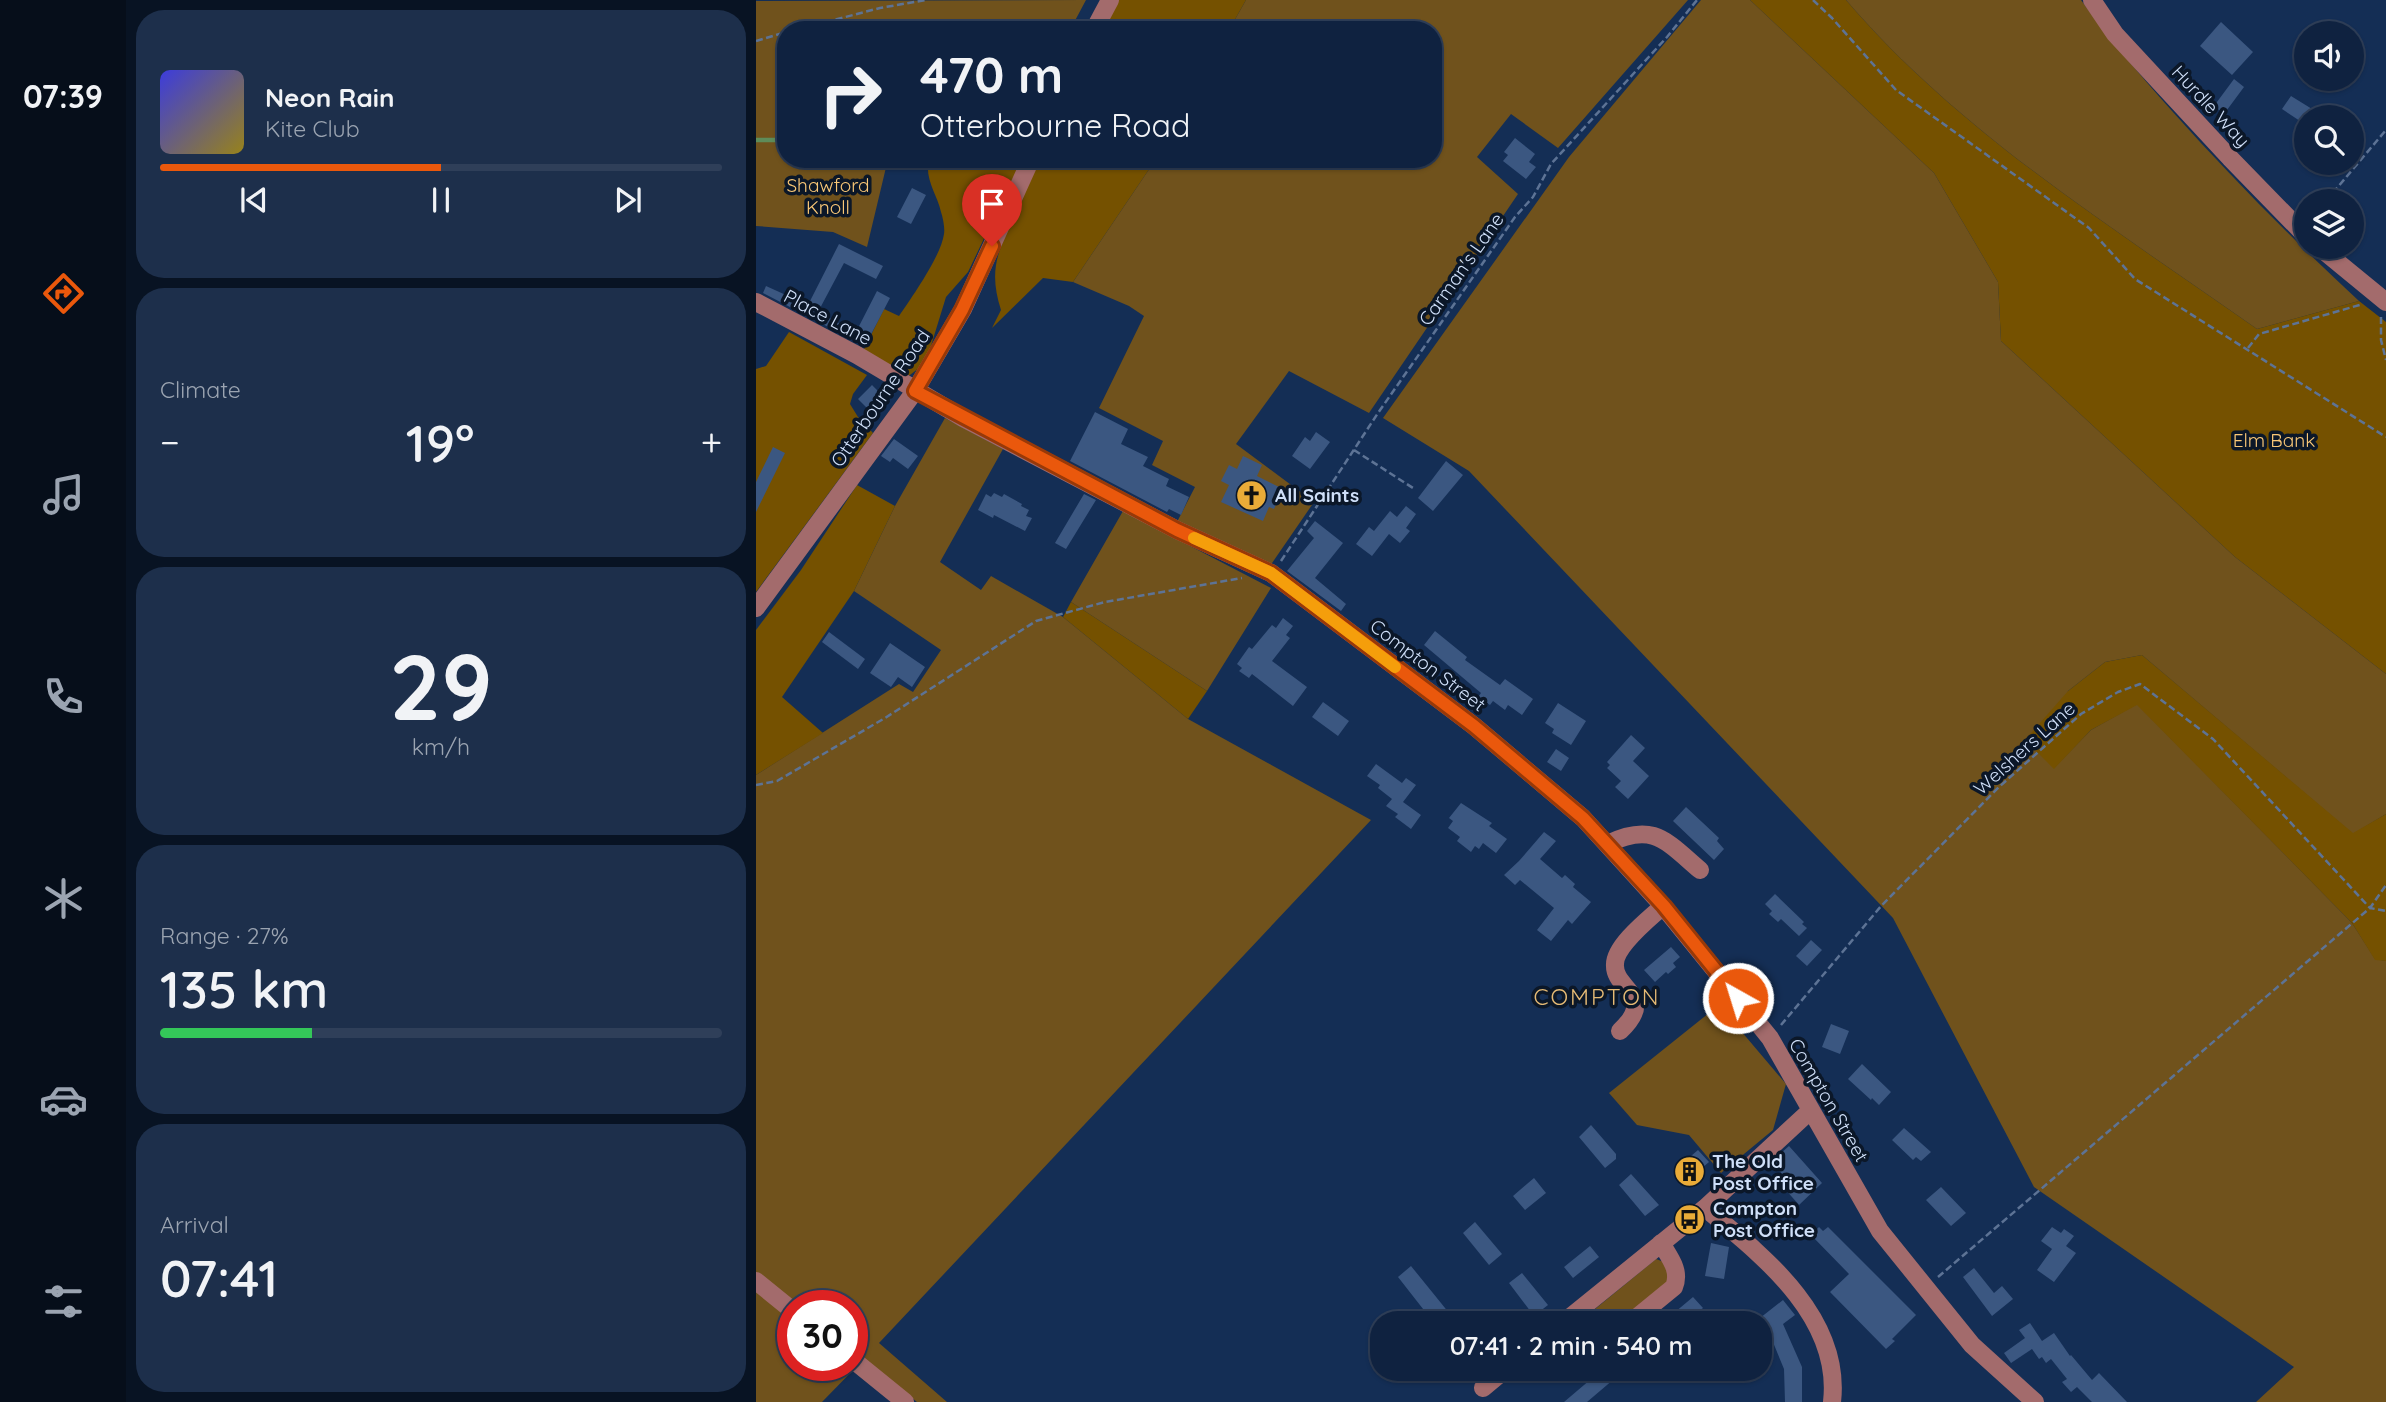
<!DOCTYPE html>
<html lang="en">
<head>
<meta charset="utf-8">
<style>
	body { margin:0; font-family:Quicksand,sans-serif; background:#1d2f4b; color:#f1f3f6; height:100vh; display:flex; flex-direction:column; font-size:26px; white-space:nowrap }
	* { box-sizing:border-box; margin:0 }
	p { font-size:23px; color:#9ba4b1 }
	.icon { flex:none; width:38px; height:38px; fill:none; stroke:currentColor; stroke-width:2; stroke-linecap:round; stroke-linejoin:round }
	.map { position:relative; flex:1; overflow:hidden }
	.panel { display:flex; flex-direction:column; gap:10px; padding:10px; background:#081323; width:630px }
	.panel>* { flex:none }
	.top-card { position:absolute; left:21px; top:21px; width:665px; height:147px; border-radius:28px; box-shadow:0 2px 5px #0004,0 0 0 2px #2f3f59; background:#0f2240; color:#f1f3f6; overflow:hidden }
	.buttons { position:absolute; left:1538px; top:21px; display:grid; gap:14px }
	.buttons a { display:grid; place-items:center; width:70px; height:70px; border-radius:50%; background:#0f2240; box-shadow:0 2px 5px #0004,0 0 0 2px #2f3f59; font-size:35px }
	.speed { position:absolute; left:21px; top:1290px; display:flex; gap:14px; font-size:35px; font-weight:700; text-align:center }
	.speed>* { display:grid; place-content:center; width:91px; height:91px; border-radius:50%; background:#0f2240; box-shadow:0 2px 5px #0004,0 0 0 2px #2f3f59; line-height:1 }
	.speed .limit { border:10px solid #d22; background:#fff; color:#111 }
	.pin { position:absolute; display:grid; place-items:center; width:60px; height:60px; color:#fff; margin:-72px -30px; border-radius:50% 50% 50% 0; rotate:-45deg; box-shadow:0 0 7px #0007 }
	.pin .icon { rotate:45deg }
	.me { position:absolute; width:77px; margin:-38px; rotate:321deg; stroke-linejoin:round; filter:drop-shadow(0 0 5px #0008) }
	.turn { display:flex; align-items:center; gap:24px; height:147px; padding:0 28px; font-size:32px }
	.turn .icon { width:91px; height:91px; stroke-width:2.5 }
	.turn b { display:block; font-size:49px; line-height:60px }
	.big { font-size:52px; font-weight:600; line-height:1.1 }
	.panel .tile { flex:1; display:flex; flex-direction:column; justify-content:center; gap:10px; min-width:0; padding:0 24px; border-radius:28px; background:#1d2f4b }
	.panel .dial { align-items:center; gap:0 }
	.dial b { font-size:91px; line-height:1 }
	.song { display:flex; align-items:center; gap:21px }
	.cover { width:84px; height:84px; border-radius:10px; background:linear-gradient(135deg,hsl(240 70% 55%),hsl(50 70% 35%)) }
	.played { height:7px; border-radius:4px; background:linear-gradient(90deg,#ea580c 50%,#2f3f59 50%) }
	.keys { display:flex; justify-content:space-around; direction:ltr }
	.heat { display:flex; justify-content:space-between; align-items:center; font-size:38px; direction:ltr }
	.charge { height:10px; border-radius:5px; background:linear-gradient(90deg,#34c759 27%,#2f3f59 0) }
	.trip { position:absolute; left:614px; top:1311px; width:402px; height:70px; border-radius:28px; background:#0f2240; box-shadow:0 2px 5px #0004,0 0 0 2px #2f3f59; font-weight:600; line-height:70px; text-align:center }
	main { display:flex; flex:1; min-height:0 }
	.tabs { display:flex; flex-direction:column; width:126px; justify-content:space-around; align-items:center; background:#060e1a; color:#9ba4b1 }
	.tabs .icon { width:49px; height:49px }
	.tabs .selected { color:#ea580c }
	.tabs b { font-size:32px; color:#f1f3f6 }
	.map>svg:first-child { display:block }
	.green { fill:#70521c; fill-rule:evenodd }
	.forest { fill:#755100 }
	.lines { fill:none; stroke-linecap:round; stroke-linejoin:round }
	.stream { stroke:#5e8c59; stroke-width:4.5 }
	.building { fill:#3b5781 }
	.path { stroke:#5d7395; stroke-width:2.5; stroke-dasharray:7 3.5; stroke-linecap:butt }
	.minor { stroke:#a36b6c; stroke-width:18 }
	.route-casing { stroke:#983908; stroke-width:18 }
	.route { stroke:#ea580c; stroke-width:12 }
	.slow { stroke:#f59e0b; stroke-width:12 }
	.labels { text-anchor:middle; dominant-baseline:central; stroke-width:7; stroke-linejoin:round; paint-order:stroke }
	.street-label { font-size:19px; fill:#cfdff8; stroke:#0b1728 }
	.park-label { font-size:19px; fill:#fac877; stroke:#0b1728 }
	.poi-label { font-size:19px; font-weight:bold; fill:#cfdff8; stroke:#0b1728; text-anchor:start }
	.quarter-label { font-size:23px; letter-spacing:2px; fill:#e5ba75; stroke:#0b1728 }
</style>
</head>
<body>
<main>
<nav class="tabs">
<b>07:39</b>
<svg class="icon selected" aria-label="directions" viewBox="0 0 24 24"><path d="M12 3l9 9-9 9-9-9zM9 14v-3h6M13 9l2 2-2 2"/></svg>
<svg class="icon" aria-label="music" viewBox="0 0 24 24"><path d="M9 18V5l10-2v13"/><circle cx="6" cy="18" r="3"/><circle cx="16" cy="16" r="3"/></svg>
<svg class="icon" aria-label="phone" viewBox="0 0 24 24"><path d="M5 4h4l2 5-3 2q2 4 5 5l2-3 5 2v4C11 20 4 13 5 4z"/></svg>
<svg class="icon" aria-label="climate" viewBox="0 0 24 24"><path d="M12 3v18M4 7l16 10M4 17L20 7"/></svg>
<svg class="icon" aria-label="car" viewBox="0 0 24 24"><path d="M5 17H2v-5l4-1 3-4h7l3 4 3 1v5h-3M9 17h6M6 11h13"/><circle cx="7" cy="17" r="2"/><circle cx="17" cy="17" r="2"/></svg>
<svg class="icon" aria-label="filters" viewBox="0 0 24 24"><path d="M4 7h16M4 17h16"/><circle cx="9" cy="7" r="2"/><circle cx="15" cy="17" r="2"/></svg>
</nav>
<section class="panel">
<div class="tile">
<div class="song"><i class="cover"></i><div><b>Neon Rain</b><p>Kite Club</p></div></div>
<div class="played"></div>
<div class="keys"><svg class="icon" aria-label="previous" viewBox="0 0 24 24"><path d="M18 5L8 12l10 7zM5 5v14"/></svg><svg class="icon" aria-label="pause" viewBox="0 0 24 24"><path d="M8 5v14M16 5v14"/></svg><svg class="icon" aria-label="next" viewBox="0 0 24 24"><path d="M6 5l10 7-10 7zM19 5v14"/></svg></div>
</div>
<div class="tile"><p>Climate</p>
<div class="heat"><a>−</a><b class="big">19°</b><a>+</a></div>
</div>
<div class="tile dial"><b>29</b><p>km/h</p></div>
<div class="tile"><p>Range · 27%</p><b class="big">135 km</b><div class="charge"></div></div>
<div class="tile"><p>Arrival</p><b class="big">07:41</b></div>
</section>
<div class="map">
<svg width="1630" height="1402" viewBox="0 0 1630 1402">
	<rect width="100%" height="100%" fill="#142e55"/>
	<!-- green -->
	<path class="green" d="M330 0 314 30H30V159H132L111 247 77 232 0 226V1Z
		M490 0H932L802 148 755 114 721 157 762 194 613 413 533 371 480 444 558 502 514 566 421 522 439 487 396 465 407 441 343 408 388 316 373 306 317 282 400 159H677V30H473Z
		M945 0H994L1178 173 1242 282 1245 341 1479 557 1630 674V814L1597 834 1386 655 1349 662 1312 691 1298 768 1335 730 1381 704 1596 923 1619 959 1630 961V1402H1500L1538 1367 1278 1187 1137 918 713 471 627 418 813 157Z
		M1090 0H1325C1353 39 1384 75 1416 111 1475 177 1537 240 1603 301L1501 329C1358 228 1205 134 1090 0Z
		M189 418 247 449 184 562 225 590 235 576 307 617 432 719 615 820 123 1343 191 1402H161L108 1359 66 1402H0V775L143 684 157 692 185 650 98 591 139 506ZM37 1306H96V1365H37Z
		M367 511 515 588 451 691 315 602Z
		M963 1005 1030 1084 1017 1130 965 1173 933 1135 881 1125 853 1093Z
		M900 1259 908 1262 914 1281 862 1323H822Z"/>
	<!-- forest -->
	<path class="forest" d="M363 0H490L473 30H345Z
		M994 0H1090C1205 134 1358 228 1501 329L1603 301 1630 322V674L1479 557 1245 341 1242 282 1178 173Z
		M173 159H400L317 282 287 278 236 328 245 310C236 282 237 262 250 235L233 228 212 272 190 297 174 349 163 368 150 378 107 351 128 309 143 316C156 297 185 256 188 234 189 228 187 218 185 212 181 194 168 179 173 159Z
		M33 332 111 375 97 394 94 404 102 417 117 433 0 592V369L10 366Z
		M101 485 139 506 98 591 26 697 67 733 0 775V630L45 570Z
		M315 602 451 691 432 719 307 617Z
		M1386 655 1597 833 1630 814V961L1619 960 1596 923 1381 705 1335 730 1298 769 1269 740 1312 691 1349 662Z"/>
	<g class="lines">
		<!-- stream -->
		<path class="stream" d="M0 140H30"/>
	</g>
	<!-- building -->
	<path class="building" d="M1465 22 1497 52 1476 75 1444 46Z
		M1478 79 1488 87 1468 114 1458 106Z
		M1535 96 1569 117H1550V125L1526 109Z
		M759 138 779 154 773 162 780 167 770 179 747 161 752 155 748 152Z
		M156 188 170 195 155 224 141 217Z
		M83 244 127 266 120 279 88 263 62 312 100 332 121 291 134 298 109 346 7 293 10 286 52 305Z
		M116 385 128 397 114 411 102 399Z
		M339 412 372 429 365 444 392 457 387 466 413 479 410 486 433 497 425 515 413 509 411 512 314 461Z
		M560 432 574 442 554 469 536 456 549 437 554 441Z
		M138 439 162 456 152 469 137 458 134 462 125 456Z
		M17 447 29 453 0 512V482Z
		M487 456 506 465 501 476 527 489 518 509 513 507 507 521 465 502 473 485 465 481 473 465 481 469Z
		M690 461 707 475 677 511 662 498Z
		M238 493 246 497 248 494 266 504 265 506 273 510 270 516 276 518 269 531 238 515 237 518 222 510 230 494 235 497Z
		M328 494 340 500 310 549 299 543Z
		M650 506 660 514 650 528 654 531 644 543 633 534 616 556 600 544 613 527 618 531 634 511 641 517Z
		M559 521 587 543 559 578 590 604 585 611 531 571 558 538 551 531Z
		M527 618 537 626 530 635 534 638 516 661 551 687 537 706 496 674 493 678 483 671 486 668 481 664 493 647 496 649 516 625 520 628Z
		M679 631 711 657 709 660 744 685 749 679 777 699 766 715 752 705 749 710 737 701 734 705 722 697 725 693 668 645Z
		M73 632 109 659 102 669 66 642Z
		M134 643 169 667 156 687 142 677 135 687 114 673Z
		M567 702 593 721 582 736 556 717Z
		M802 703 830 721 815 745 796 733 798 729 789 723Z
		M875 735 889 748 877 761 893 776 872 799 859 787 865 781 851 768 854 765 851 762Z
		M800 749 813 758 805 771 791 762Z
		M620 764 646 783 650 778 660 785 647 802 665 815 655 829 639 817 642 814 630 806 636 799 622 788 624 785 611 776Z
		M705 803 736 823 733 826 751 839 740 853 727 843 723 849 719 846 715 852 701 841 704 837 692 828 697 821 693 818Z
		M930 807 963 838 961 841 968 849 958 860 917 821Z
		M788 832 800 841 784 859 806 878 809 875 819 884 817 887 835 902 816 924 812 920 795 941 781 930 798 908 764 880 759 885 748 875 763 861Z
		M1019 894 1048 922 1046 924 1051 928 1043 936 1025 919 1022 922 1013 914 1016 911 1009 904Z
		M1055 940 1066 950 1051 966 1040 956Z
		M915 947 924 957 917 963 920 967 912 974 910 972 899 982 888 970Z
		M1075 1024 1093 1031 1084 1054 1066 1047Z
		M1106 1064 1135 1092 1123 1105 1116 1098 1115 1100 1092 1079Z
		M835 1125 860 1154V1159L849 1168 823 1137Z
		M1148 1128 1175 1152 1165 1161 1160 1157 1157 1160 1136 1140Z
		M1033 1146 1066 1183 1043 1205 1022 1181 1028 1176 1018 1165 1020 1163 1017 1160Z
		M942 1150 953 1162 931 1181 921 1168Z
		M875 1174 903 1205 889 1216 863 1185Z
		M778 1178 790 1193 769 1210 757 1196Z
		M1185 1187 1210 1213 1195 1226 1170 1200Z
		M719 1222 746 1254 733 1265 707 1233Z
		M1063 1227 1067 1231 1072 1227 1160 1315 1136 1339 1139 1341 1130 1349 1074 1292 1093 1274 1055 1235Z
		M1296 1227 1305 1233 1308 1229 1318 1236 1310 1246 1320 1253 1298 1282 1281 1270 1296 1249 1285 1241Z
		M955 1243 973 1247 968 1279 949 1276Z
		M834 1246 843 1257 817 1278 808 1267Z
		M655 1266 685 1303 701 1323H678L642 1277Z
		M1218 1268 1238 1293 1246 1286 1257 1299 1236 1316 1207 1277Z
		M766 1273 792 1305 778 1316 753 1283Z
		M937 1297 947 1308 929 1323H906Z
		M1027 1300 1039 1315 1027 1324 1046 1367V1402H1029L1028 1369 1014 1335 1004 1343V1318Z
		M1274 1323 1286 1341 1298 1333 1314 1356 1315 1355 1336 1380 1343 1373 1371 1402H1336L1321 1387 1315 1392 1306 1382 1311 1379 1295 1359 1290 1363 1286 1357 1283 1359 1276 1349 1255 1363 1248 1353 1269 1338 1263 1330Z
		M848 1368H871L831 1402H808Z"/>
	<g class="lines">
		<!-- path -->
		<path class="path" d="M1057 0 1076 18 1140 90 1333 228 1379 279 1630 437
			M39 30 124 8 170 0
			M0 41 30 32
			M1570 201 1630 130
			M1625 317V340L1630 360
			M1492 348 1503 334 1607 304
			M598 450 657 488
			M525 561 622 413 759 217 777 197 795 164 911 37 941 0
			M0 785 21 781 129 718 280 621 349 602 486 578
			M1025 1025 1126 905 1243 787 1325 714 1362 692 1384 684 1457 739 1614 908 1630 911
			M1182 1277 1614 908 1630 885"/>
		<!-- minor -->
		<path class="minor" d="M1336 0 1359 34 1474 158 1550 236
			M338 30 354 0
			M1563 247 1630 302
			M0 302 101 355 207 418 421 530 515 573 718 726 827 818 907 906 1014 1038 1124 1231 1216 1345 1279 1402
			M0 608 159 391 207 309 275 159
			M851 844C897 822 909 840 944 870
			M864 1031C902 995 857 990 859 964 859 945 894 918 907 906
			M949 1208C1006 1255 1086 1317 1076 1402
			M0 1281 37 1311
			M807 1323 949 1208 1055 1110
			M874 1323 918 1287C925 1270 913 1257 905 1243
			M96 1359 149 1402
			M786 1368C796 1373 805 1376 815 1368
			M727 1388 751 1368"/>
	</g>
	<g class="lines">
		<defs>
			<path id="route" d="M236 246 206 310 159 391 421 530 515 573 718 726 827 818 908 906 982 998"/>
		</defs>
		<!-- route casing -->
		<use href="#route" class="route-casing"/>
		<!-- route -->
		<use href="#route" class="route"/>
		<!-- slow -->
		<path class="slow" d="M438 538 515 573 639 667"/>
	</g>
	<!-- icons -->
	<defs>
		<symbol id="church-disc" viewBox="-11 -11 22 22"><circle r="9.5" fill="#e9ab38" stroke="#0b1728"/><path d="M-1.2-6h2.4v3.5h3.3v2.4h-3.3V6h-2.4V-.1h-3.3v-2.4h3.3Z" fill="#111"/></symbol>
		<symbol id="building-disc" viewBox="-11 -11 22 22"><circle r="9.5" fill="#e9ab38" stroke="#0b1728"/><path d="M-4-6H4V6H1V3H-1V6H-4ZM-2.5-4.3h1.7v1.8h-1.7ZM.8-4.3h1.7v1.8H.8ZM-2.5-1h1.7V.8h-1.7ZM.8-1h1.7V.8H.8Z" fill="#111"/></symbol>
		<symbol id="bus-disc" viewBox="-11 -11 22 22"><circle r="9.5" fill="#e9ab38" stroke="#0b1728"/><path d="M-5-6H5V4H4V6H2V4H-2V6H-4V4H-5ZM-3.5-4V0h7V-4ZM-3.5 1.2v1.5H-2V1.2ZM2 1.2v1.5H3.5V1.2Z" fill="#111"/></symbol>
	</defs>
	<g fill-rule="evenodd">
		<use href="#church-disc" x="478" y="478" width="35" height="35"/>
		<use href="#building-disc" x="916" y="1154" width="35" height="35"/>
		<use href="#bus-disc" x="916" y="1202" width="35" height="35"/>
	</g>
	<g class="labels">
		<!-- street labels -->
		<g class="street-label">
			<text transform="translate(1455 106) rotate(47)">Hurdle Way</text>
			<text transform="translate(705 269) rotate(-55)">Carman's Lane</text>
			<text transform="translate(72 317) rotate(28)">Place Lane</text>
			<text transform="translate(124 398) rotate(-56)">Otterbourne Road</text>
			<text transform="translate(672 665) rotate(37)">Compton Street</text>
			<text transform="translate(1268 748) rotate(-42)">Welshers Lane</text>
			<text transform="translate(1073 1100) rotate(60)">Compton Street</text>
		</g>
		<!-- park labels -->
		<g class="park-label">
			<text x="72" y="185">Shawford<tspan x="72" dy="22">Knoll</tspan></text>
			<text x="1518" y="440">Elm Bank</text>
		</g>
		<!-- poi labels -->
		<g class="poi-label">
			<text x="519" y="495">All Saints</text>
			<text x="956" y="1161">The Old<tspan x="956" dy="22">Post Office</tspan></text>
			<text x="957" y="1208">Compton<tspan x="957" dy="22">Post Office</tspan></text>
		</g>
		<!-- quarter labels -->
		<g class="quarter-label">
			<text x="841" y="996">COMPTON</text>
		</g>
	</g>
</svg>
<div class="buttons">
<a><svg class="icon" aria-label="sound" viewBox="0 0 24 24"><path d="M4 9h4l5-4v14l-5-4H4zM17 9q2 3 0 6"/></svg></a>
<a><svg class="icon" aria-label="search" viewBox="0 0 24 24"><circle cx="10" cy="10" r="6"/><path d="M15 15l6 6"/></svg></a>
<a><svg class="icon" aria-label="layers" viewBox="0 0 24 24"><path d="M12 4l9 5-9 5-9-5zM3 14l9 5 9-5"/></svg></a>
</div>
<div class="speed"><div class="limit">30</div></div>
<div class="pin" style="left:236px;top:246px;background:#d93025"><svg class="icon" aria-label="arrive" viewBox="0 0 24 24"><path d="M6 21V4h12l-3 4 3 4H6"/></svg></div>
<svg class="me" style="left:982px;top:998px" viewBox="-20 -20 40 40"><circle r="17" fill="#ea580c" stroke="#fff" stroke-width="3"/><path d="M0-11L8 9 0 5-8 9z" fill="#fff"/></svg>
<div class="trip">07:41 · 2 min · 540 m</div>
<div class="top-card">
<div class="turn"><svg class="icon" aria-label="right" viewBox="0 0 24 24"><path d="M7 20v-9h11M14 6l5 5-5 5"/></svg><div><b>470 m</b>Otterbourne Road</div></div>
</div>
</div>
</main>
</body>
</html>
